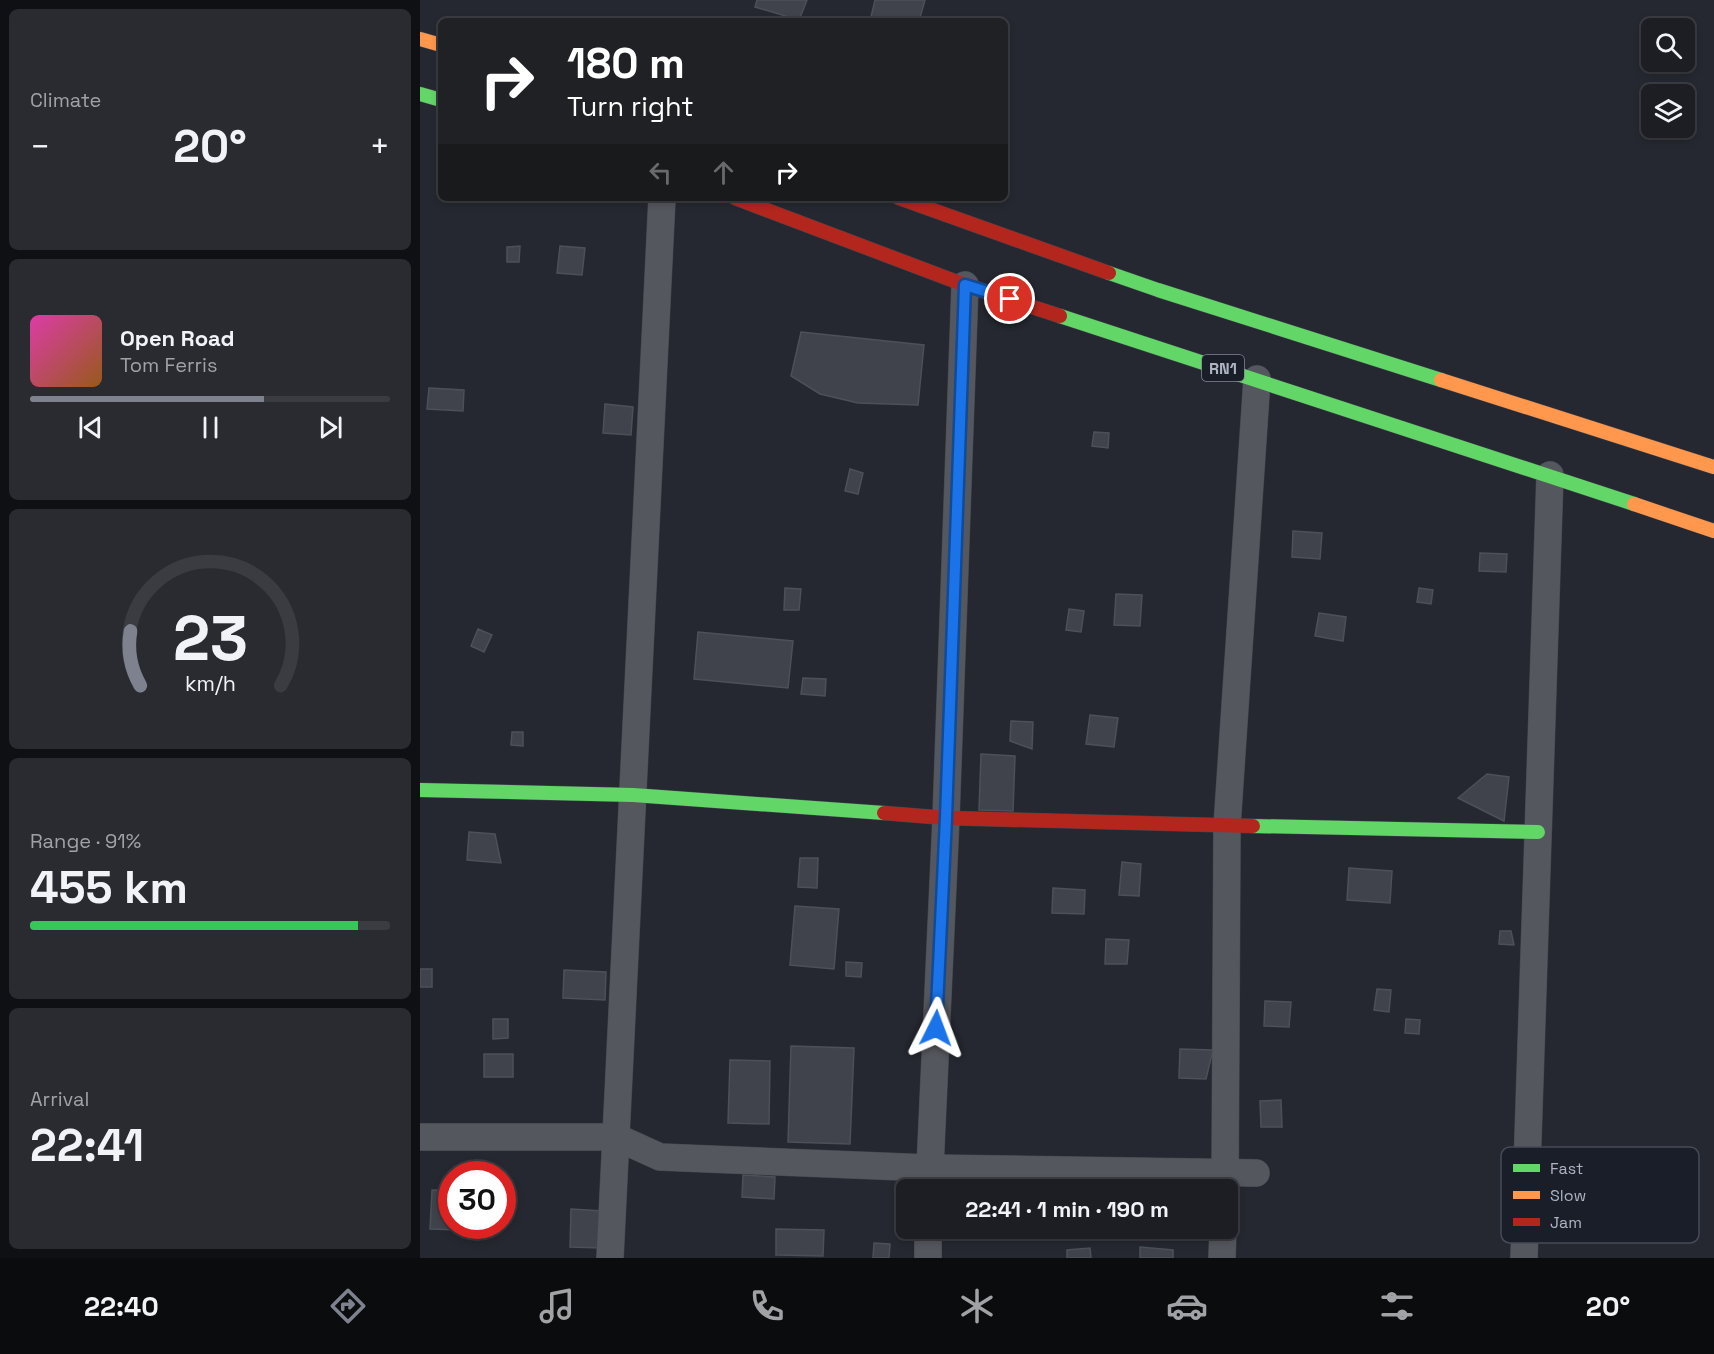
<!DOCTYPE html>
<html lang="en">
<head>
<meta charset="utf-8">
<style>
	body { margin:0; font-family:"Space Grotesk",sans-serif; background:#292b31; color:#f1f3f6; height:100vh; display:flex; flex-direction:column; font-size:22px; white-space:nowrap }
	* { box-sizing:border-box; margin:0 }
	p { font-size:20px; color:#a0a2a6 }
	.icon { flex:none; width:33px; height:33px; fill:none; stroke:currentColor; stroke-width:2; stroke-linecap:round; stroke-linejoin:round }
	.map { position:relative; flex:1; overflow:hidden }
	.sheet { display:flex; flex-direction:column; gap:9px; padding:9px; background:#0f1014; width:420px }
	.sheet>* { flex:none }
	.guide { position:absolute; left:18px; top:18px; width:570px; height:183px; border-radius:9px; box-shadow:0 3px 9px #0003,0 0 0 2px #3a3c41; background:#202124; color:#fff; overflow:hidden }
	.fabs { position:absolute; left:1221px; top:18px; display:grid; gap:12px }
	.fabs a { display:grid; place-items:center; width:54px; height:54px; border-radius:9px; background:#1c1e24; box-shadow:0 3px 9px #0003,0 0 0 2px #3a3c41; font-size:30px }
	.speed { position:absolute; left:18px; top:1161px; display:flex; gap:12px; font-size:30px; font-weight:700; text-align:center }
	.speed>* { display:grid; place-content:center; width:78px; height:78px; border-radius:50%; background:#1c1e24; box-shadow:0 3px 9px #0003,0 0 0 2px #3a3c41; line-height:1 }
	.speed .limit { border:9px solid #d22; background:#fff; color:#111 }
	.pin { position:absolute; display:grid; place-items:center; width:51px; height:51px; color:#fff; margin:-26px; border:3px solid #fff; border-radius:50%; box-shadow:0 2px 6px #0007 }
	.me { position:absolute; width:66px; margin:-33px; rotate:3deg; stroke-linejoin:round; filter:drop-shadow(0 0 4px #0008) }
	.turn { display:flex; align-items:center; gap:21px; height:126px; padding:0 30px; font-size:27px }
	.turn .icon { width:78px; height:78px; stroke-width:2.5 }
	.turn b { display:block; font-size:42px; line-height:51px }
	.lanes { display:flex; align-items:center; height:57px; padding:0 30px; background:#0003; justify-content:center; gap:30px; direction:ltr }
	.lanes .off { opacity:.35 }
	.big { font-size:45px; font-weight:600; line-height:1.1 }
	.sheet .widget { flex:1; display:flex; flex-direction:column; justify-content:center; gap:9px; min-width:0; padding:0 21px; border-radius:9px; background:#292b31 }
	.sheet .dial { align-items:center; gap:0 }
	.dial svg { height:156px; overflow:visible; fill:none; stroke:#3a3c41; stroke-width:7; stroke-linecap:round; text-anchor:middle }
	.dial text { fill:#f1f3f6; stroke:none }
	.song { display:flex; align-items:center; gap:18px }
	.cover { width:72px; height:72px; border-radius:9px; background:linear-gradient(135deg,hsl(320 70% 55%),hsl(30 70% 35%)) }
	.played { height:6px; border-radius:3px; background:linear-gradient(90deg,#7e828f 65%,#3a3c41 65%) }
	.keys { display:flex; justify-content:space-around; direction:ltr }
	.heat { display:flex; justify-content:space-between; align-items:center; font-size:33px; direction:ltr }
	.charge { height:9px; border-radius:4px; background:linear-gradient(90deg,#34c759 91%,#3a3c41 0) }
	.trip { position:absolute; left:476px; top:1179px; width:342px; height:60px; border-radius:9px; background:#1c1e24; box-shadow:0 3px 9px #0003,0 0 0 2px #3a3c41; font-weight:600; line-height:60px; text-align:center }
	.tab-bar { display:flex; height:96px; justify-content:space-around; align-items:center; background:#0b0c0e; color:#a0a2a6 }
	.tab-bar .icon { width:42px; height:42px }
	.tab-bar .current { color:#7e828f }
	.tab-bar b { font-size:27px; color:#f1f3f6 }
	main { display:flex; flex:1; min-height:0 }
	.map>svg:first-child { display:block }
	.building { fill:#40434b; stroke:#4c5058; stroke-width:1.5 }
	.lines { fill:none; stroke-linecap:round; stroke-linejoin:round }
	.street-casing { stroke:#42454d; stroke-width:28 }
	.fast-casing { stroke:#42454d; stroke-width:15 }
	.slow-casing { stroke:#42454d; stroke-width:15 }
	.jam-casing { stroke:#42454d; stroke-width:15 }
	.street { stroke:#55575e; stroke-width:27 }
	.fast { stroke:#63d668; stroke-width:14 }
	.slow { stroke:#ff974d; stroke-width:14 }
	.jam { stroke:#b3261e; stroke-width:14 }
	.route-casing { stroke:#114b97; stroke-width:15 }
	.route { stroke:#1a73e8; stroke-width:10 }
	.labels { text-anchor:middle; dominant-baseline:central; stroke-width:6; stroke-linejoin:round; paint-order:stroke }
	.shield { fill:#191e29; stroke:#818694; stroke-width:1.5 }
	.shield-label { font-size:16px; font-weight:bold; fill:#aeb3c2 }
	.key { fill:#191e29; stroke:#464b57; stroke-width:1.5 }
	.key-label { font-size:16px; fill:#aeb3c2 }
</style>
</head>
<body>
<main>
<section class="sheet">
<div class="widget"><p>Climate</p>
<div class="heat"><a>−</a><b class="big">20°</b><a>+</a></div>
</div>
<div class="widget">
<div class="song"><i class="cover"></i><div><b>Open Road</b><p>Tom Ferris</p></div></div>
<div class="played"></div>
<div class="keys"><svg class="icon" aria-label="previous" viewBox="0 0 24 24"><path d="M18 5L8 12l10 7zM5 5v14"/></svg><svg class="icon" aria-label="pause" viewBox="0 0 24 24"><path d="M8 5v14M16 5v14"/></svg><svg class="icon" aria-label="next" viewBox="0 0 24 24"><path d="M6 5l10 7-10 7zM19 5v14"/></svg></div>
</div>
<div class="widget dial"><svg viewBox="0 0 100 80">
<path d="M14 69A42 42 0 1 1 86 69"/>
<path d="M14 69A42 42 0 0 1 9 41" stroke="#7e828f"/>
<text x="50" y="56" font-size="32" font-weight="700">23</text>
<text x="50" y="72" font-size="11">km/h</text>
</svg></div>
<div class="widget"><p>Range · 91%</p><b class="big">455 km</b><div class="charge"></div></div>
<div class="widget"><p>Arrival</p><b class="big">22:41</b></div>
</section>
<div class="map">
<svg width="1294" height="1258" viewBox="0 0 1294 1258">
	<rect width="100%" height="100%" fill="#252830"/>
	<!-- building -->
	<path class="building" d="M337 0H387L379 20 335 7Z
		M455 0H505L499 21H450Z
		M100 246 99 262H87V247Z
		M140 246 165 248 162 275 137 273Z
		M381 332 504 345 498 405 438 403 400 394 371 376Z
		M9 388 44 390 43 411 7 409Z
		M185 404 213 407 211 435 183 433Z
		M674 432 689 433 688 448 672 446Z
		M430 469 443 473 438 494 425 491Z
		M873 531 902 533 900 559 872 557Z
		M1060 553 1087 554 1086 572 1059 571Z
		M365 588 381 589 379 610H364Z
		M999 588 1013 590 1011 604 997 602Z
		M696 594 722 595 720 626 694 625Z
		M649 609 664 611 661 632 646 630Z
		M899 613 926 617 923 641 895 636Z
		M58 629 72 635 64 652 51 646Z
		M278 632 373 641 368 688 274 679Z
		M383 678 406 679 405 696 381 694Z
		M670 715 698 718 694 747 666 744Z
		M591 721 613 722 612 749 590 741Z
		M92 732H103V746L91 745Z
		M561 754 595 756 593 811 559 810Z
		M1067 774 1089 777 1084 821 1038 798Z
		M49 832 75 834 81 863 47 860Z
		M380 858H398L397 888 378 887Z
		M702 862 721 864 719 896 699 895Z
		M929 868 972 871 970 903 927 900Z
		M633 888 665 890 664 914 632 913Z
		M375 906 419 909 414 969 370 965Z
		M1080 931H1091L1094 945 1079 944Z
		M686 939 709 940 707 964H685Z
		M426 962 442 963 441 977 426 976Z
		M0 969H12V987H0Z
		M144 970 186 972 185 1000 143 998Z
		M957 989 971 990 969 1012 954 1010Z
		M845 1001 871 1002 869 1027 844 1026Z
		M73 1019H88V1038L73 1039Z
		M986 1019 1000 1020 999 1034 985 1033Z
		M371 1046 434 1048 430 1144 368 1142Z
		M760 1049 793 1050 786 1079 759 1078Z
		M64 1054H93V1077H64Z
		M310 1060 350 1061 349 1124 308 1123Z
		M861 1100 862 1127H841L840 1101Z
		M323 1175 355 1177 354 1199 322 1197Z
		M12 1190 32 1191V1226H39V1230L10 1229Z
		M151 1209 183 1211 181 1248 150 1247Z
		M356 1229 404 1230 403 1256 356 1255Z
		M454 1243 470 1244 469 1258H453Z
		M720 1247 753 1250V1258H720Z
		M670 1248 671 1258H647V1250Z"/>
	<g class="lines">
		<defs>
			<path id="street" d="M0 1137H196L240 1157 509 1168 836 1173
				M509 1190 526 818 545 285
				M805 1190 807 826 837 379
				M190 1258 242 198
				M508 1258V1228
				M802 1258 803 1228
				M1104 1258 1130 475"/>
			<path id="fast" d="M0 94 21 100
				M689 273 738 290 1021 380
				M640 316 1214 504
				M0 790 213 795 464 813
				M833 826 1118 832"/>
			<path id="slow" d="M0 39 21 45
				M1021 380 1294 467
				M1214 504 1294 531"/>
			<path id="jam" d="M315 198 545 285 640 316
				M479 198 689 273
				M464 813 526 818 833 826"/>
		</defs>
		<!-- street casing -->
		<use href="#street" class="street-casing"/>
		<!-- fast casing -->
		<use href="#fast" class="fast-casing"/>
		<!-- slow casing -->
		<use href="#slow" class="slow-casing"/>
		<!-- jam casing -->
		<use href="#jam" class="jam-casing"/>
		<!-- street -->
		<use href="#street" class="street"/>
		<!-- fast -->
		<use href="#fast" class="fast"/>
		<!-- slow -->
		<use href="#slow" class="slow"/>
		<!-- jam -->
		<use href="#jam" class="jam"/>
	</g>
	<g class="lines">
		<defs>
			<path id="route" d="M516 1028 526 818 545 285 590 299"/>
		</defs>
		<!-- route casing -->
		<use href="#route" class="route-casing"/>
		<!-- route -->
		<use href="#route" class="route"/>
	</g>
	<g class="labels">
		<!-- shield labels -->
		<rect class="shield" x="782" y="355" width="42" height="26" rx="4.5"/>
		<g class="shield-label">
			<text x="803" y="368">RN1</text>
		</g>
	</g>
	<!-- legend -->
	<rect x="1081" y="1147" width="198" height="96" rx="9" class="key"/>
	<rect x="1093" y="1164" width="27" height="8" fill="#63d668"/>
	<rect x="1093" y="1191" width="27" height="8" fill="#ff974d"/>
	<rect x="1093" y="1218" width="27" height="8" fill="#b3261e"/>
	<g class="key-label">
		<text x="1130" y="1174">Fast</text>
		<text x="1130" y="1201">Slow</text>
		<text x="1130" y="1228">Jam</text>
	</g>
</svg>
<div class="fabs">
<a><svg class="icon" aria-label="search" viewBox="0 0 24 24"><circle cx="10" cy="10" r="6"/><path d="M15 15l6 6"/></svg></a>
<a><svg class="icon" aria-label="layers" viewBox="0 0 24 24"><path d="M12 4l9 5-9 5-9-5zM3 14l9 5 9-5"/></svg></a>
</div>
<div class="speed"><div class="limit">30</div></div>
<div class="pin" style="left:590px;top:299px;background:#d93025"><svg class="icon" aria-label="arrive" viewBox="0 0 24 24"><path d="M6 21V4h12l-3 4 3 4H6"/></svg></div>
<svg class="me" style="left:516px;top:1028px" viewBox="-20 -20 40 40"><path d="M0-17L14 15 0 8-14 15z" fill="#1a73e8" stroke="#fff" stroke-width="4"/></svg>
<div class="trip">22:41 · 1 min · 190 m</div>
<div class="guide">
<div class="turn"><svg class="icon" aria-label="right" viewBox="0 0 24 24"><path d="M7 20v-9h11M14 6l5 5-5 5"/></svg><div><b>180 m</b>Turn right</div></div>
<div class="lanes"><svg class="icon off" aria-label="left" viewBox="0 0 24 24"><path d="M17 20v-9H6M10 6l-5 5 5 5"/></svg><svg class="icon off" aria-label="ahead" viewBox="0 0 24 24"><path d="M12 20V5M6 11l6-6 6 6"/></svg><svg class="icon" aria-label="right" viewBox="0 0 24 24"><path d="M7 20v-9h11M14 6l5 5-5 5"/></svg></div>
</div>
</div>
</main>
<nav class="tab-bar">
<b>22:40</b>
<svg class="icon current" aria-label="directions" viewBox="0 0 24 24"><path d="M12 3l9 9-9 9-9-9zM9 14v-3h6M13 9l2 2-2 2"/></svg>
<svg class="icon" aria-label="music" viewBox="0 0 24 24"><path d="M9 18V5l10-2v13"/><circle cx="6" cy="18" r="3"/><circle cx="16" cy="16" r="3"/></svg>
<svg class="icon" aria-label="phone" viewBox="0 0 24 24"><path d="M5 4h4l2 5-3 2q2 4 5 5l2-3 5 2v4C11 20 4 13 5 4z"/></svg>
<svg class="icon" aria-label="climate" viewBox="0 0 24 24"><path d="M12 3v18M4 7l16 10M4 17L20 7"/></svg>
<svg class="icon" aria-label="car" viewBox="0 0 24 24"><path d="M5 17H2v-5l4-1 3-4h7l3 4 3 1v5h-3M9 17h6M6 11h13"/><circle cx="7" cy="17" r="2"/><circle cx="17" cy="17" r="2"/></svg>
<svg class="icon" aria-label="filters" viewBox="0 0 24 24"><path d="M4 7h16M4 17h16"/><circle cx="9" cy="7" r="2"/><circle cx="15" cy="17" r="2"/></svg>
<b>20°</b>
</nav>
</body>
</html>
